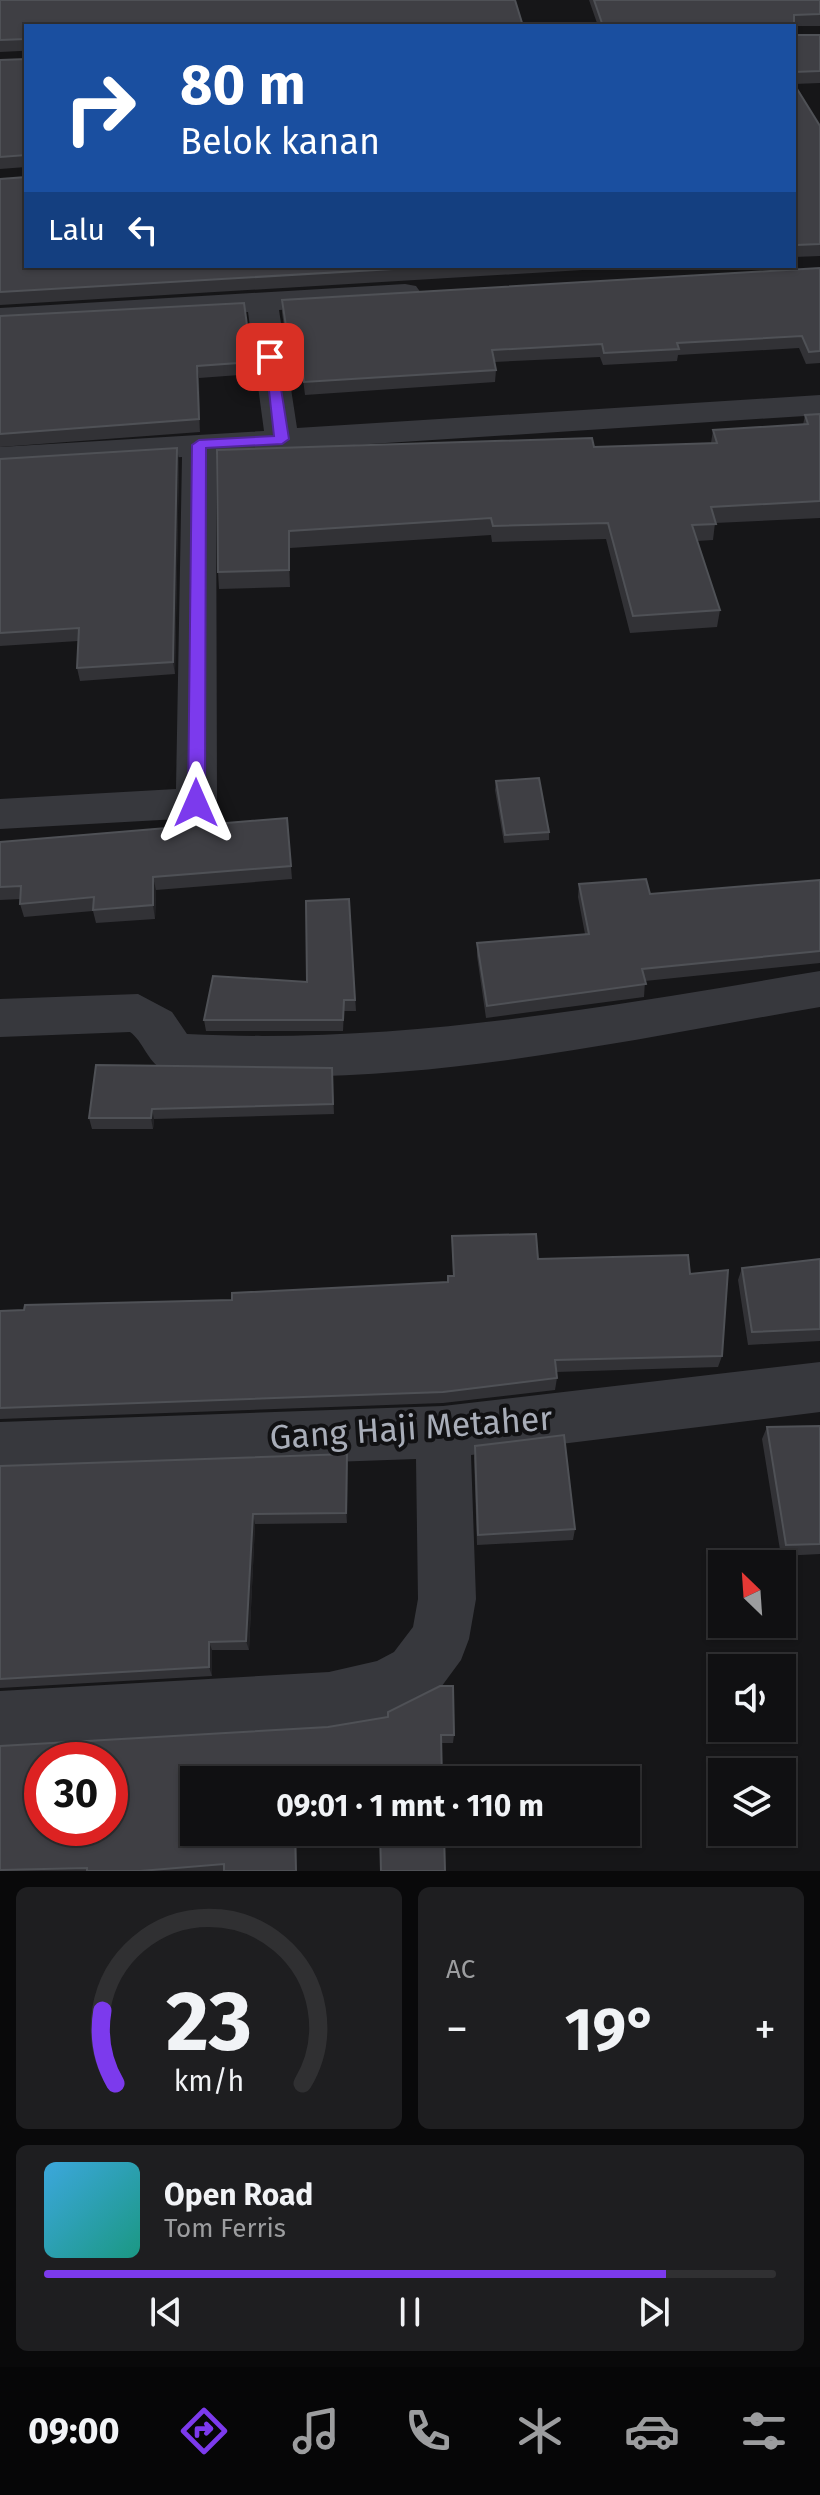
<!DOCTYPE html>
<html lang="id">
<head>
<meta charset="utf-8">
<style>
	body { margin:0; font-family:"Fira Sans",sans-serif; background:#1e1e20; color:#f1f3f6; height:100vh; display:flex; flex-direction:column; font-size:30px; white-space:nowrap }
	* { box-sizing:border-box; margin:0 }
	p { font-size:26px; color:#9c9d9f }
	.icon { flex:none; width:44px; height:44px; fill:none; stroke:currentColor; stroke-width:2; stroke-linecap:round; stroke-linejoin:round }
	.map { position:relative; height:1871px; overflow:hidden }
	.drawer { display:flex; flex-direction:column; gap:16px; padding:16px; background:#09090a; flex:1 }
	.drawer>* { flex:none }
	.top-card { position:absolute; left:24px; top:24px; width:772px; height:244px; border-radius:0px; box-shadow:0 2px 6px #0004,0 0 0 2px #303032; background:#1a4fa0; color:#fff; overflow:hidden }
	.needle { width:52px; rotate:335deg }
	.tools { position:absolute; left:708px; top:1550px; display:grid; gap:16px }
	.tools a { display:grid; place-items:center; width:88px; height:88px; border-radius:0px; background:#101012; box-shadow:0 2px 6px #0004,0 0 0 2px #303032; font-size:40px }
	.speed { position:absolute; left:24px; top:1742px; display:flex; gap:16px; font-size:40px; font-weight:700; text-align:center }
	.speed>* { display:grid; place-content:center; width:104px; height:104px; border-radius:50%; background:#101012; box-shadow:0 2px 6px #0004,0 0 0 2px #303032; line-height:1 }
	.speed .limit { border:12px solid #d22; background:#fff; color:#111 }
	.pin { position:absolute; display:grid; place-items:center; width:68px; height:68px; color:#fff; margin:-34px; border-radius:16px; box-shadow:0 4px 12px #0006 }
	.me { position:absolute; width:88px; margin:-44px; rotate:0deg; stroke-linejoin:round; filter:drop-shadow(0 0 6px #0008) }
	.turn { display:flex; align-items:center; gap:28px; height:168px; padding:0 24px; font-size:36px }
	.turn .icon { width:104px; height:104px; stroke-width:2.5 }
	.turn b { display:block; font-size:56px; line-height:68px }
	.then { display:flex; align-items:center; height:76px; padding:0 24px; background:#0003; gap:16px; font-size:30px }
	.big { font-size:60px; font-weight:700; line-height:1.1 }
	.drawer .card { flex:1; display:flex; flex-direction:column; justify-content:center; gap:12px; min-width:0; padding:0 28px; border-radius:12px; background:#1e1e20 }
	.drawer .dial { align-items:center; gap:0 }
	.dial svg { height:208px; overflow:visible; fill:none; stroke:#303032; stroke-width:7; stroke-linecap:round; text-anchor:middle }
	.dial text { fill:#f1f3f6; stroke:none }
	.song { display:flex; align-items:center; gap:24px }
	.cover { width:96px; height:96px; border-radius:12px; background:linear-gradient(135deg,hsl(200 70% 55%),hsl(170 70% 35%)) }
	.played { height:8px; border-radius:4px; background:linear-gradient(90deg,#7c3aed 85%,#303032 85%) }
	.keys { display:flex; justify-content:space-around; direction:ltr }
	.heat { display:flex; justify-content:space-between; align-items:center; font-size:44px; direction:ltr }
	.drawer .tiles { flex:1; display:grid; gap:16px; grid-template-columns:1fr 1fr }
	.card:last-child { grid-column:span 2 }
	.trip { position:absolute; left:180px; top:1766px; width:460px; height:80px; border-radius:0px; background:#101012; box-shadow:0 2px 6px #0004,0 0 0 2px #303032; font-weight:700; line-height:80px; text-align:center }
	.tab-bar { display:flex; height:128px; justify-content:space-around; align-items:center; background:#060607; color:#9c9d9f }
	.tab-bar .icon { width:56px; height:56px }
	.tab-bar .selected { color:#7c3aed }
	.tab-bar b { font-size:36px; color:#f1f3f6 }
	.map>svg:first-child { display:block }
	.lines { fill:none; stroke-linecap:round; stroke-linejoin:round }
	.minor { fill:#37383d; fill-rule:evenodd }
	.wall { fill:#323236 }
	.shaded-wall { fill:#212124 }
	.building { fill:#3f3f44; stroke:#4f5156; stroke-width:2; fill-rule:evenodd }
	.route { fill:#7c3aed; stroke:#51269a; stroke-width:2 }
	.labels { text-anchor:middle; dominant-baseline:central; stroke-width:8; stroke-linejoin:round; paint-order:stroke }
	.near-street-label { font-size:34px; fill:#a8adb8; stroke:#111113 }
</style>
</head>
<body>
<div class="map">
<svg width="820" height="1871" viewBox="0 0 820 1871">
	<rect width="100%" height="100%" fill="#161618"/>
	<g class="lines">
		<!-- minor -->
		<path class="minor" d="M405 284 416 286 421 293 416 300 279 310 297 428 820 395V415L216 454 217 803 211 814 196 818 0 829V799L176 789 182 457 0 469V447L264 431 248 312 0 326V308Z
			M820 971V1007C628 1040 430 1085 234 1075 211 1074 182 1078 161 1068 148 1062 143 1041 130 1032L0 1037V999L138 994 172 1012 187 1034C401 1045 610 1006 820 971Z
			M820 1362V1412L471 1455 476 1599 469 1639 461 1660 436 1694 385 1719 329 1732 0 1751V1691L329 1672 377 1661 394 1652 413 1627 418 1599 416 1459 0 1474V1422L443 1406Z"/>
	</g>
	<!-- wall -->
	<path class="wall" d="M0 0 523 26 0 52Z
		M589 0H820V26H598Z
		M794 35H820V83L794 84Z
		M26 59V266H649L0 305V179L26 177V167L0 169V60Z
		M794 84 820 126V256L794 257Z
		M820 268V363L806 364 799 348 678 355 677 361 603 365 600 357 494 362 496 370 495 382 305 395 302 371 291 372 282 313V300Z
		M0 316 252 362 253 374 199 378 200 432 0 447Z
		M820 414V518L715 523 713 540 697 541 720 610 717 627 630 633 606 539 492 542 491 535 290 548V587L219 589 218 572 217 450 594 447 711 443 713 430 803 425 805 415Z
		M0 459 179 460 175 674 80 681 77 668 78 641 0 646Z
		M496 781 549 832V840L504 843 495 790Z
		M287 818 292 879 156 890 155 919 96 923 93 911 24 917 20 904 21 899 0 900V842Z
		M820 880V963L645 981 644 997 486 1018 477 956V943L585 934 578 897 579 884 650 894Z
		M349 899 356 1011H344L343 1031H206L204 1020 307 982Z
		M332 1068 334 1114 154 1119 153 1129H92L89 1118Z
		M452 1236 538 1259 690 1274 722 1356 718 1367 556 1372 557 1378 555 1390 443 1403 0 1419V1311L232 1300 447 1282 453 1276Z
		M820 1259V1341L748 1345 738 1280 742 1268Z
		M820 1426V1554L781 1556 762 1439 767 1427Z
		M475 1446 575 1529 573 1540 477 1545 474 1458Z
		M348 1464 347 1523 255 1524 249 1650H212V1676L0 1688V1466Z
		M454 1735 453 1743H442L194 1780 297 1871H0V1746Z"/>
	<!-- shaded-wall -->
	<path class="shaded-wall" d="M197 366 199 378 200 432 199 419Z
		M177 448 179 460 175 674 173 662Z
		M289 531 290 548V587L289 570Z
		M153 877 156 890 155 919 153 905Z
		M152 1109 154 1119 153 1129 151 1118Z
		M347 1454 348 1464 347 1523 346 1513Z
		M253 1514 255 1524 249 1650 246 1641Z
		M209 1642 212 1650V1676L209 1667Z
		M295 1832H297V1871H296Z"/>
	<!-- building -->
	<path class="building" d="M0 0H515L523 26H26V39L0 40Z
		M594 0H820V14L794 15V26H603Z
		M794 35H820V71L794 72Z
		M26 59V266H444L0 292V179L26 177V155L0 157V60Z
		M794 84 820 126V244L796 245 794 249Z
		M820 268V351L809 352 802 336 677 343 679 349 604 353 602 344 492 350 496 370 304 382 301 359H291L282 300Z
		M244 303 252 362 197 366 199 419 0 434V316Z
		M820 414V501L711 507 716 524 692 525 720 610 633 616 608 523 493 526 491 518 289 531V570L218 572 217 450 592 438 594 447 717 443 713 430 808 424 805 415Z
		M177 448 173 662 77 668 79 628 0 633V459Z
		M539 778 549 832 505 835 496 781Z
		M287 818 291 866 153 877V905L93 910 94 897 20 904 21 886 0 887V842Z
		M646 879 650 894 820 880V951L642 969 646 984 487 1006 477 943 589 934 579 884Z
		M349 899 355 1000H344L343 1020H204L213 976 307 982 306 901Z
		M96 1065 332 1068 333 1104 152 1109 151 1118H89Z
		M536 1234 538 1259 688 1255 690 1274 728 1270 722 1356 555 1360 557 1378 443 1392 0 1408V1311L24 1310 25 1305 232 1300V1293L448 1282V1276H454L452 1236Z
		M820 1259V1329L752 1332 742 1268Z
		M820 1426V1544L786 1545 767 1427Z
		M564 1435 575 1529 478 1535 475 1446Z
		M347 1454 346 1513 253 1514 246 1641 209 1642V1667L0 1679V1466Z
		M440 1686H453L454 1735H441L442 1780H194V1832H295L296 1871H224V1864L140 1871H87V1868L0 1870V1746L328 1727 388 1717V1712ZM42 1760H110V1828H42Z
		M380 1832H444L445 1871H381Z"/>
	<!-- route -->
	<path class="route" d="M265 354 276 357 289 439 282 444 206 448 205 803 196 809 188 803 192 445 199 440 274 436Z"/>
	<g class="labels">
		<!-- near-street labels -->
		<g class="near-street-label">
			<text transform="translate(411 1428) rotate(-4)">Gang Haji Metaher</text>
		</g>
	</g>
</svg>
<div class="tools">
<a><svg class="needle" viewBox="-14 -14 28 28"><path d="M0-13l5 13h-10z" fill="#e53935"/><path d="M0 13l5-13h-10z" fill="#9c9d9f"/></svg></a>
<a><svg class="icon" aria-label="sound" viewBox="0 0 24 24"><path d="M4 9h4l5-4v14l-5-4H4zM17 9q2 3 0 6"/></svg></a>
<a><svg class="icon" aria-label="layers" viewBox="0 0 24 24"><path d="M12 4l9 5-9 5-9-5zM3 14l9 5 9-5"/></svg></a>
</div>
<div class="speed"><div class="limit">30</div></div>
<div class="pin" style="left:270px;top:357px;background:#d93025"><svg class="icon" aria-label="arrive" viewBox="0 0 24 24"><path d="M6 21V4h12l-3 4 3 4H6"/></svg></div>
<svg class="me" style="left:196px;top:803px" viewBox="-20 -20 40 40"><path d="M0-17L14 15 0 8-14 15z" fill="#7c3aed" stroke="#fff" stroke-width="4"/></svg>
<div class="trip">09:01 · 1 mnt · 110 m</div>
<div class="top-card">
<div class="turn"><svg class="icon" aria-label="right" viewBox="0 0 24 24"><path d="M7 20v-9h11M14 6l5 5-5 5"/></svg><div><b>80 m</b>Belok kanan</div></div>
<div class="then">Lalu<svg class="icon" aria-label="left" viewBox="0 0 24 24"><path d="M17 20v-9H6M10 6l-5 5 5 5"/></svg></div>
</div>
</div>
<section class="drawer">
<div class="tiles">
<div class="card dial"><svg viewBox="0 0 100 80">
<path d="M14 69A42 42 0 1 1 86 69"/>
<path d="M14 69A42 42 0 0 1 9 41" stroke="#7c3aed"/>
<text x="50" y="56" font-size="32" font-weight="700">23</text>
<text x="50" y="72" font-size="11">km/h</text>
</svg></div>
<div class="card"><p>AC</p>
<div class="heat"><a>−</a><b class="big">19°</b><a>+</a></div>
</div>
<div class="card">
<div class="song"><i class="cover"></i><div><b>Open Road</b><p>Tom Ferris</p></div></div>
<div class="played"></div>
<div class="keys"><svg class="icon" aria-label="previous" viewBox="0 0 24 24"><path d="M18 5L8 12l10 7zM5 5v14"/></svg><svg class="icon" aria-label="pause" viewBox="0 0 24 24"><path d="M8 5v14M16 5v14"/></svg><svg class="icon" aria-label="next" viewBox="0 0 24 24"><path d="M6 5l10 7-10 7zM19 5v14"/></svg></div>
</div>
</div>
</section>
<nav class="tab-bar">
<b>09:00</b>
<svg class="icon selected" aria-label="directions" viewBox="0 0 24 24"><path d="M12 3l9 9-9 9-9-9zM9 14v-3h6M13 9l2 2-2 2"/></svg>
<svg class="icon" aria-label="music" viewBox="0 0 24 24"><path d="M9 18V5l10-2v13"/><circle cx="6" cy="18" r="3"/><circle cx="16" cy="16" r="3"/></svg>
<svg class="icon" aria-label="phone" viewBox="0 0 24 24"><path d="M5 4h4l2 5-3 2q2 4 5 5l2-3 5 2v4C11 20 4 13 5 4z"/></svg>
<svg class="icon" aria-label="climate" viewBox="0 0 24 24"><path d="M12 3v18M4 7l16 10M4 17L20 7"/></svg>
<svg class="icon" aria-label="car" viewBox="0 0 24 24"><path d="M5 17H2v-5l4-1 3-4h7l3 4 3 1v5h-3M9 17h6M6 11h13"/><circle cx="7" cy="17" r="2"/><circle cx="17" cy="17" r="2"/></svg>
<svg class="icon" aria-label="filters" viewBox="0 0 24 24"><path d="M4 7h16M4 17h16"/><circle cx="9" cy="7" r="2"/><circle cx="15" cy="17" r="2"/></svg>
</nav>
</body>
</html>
